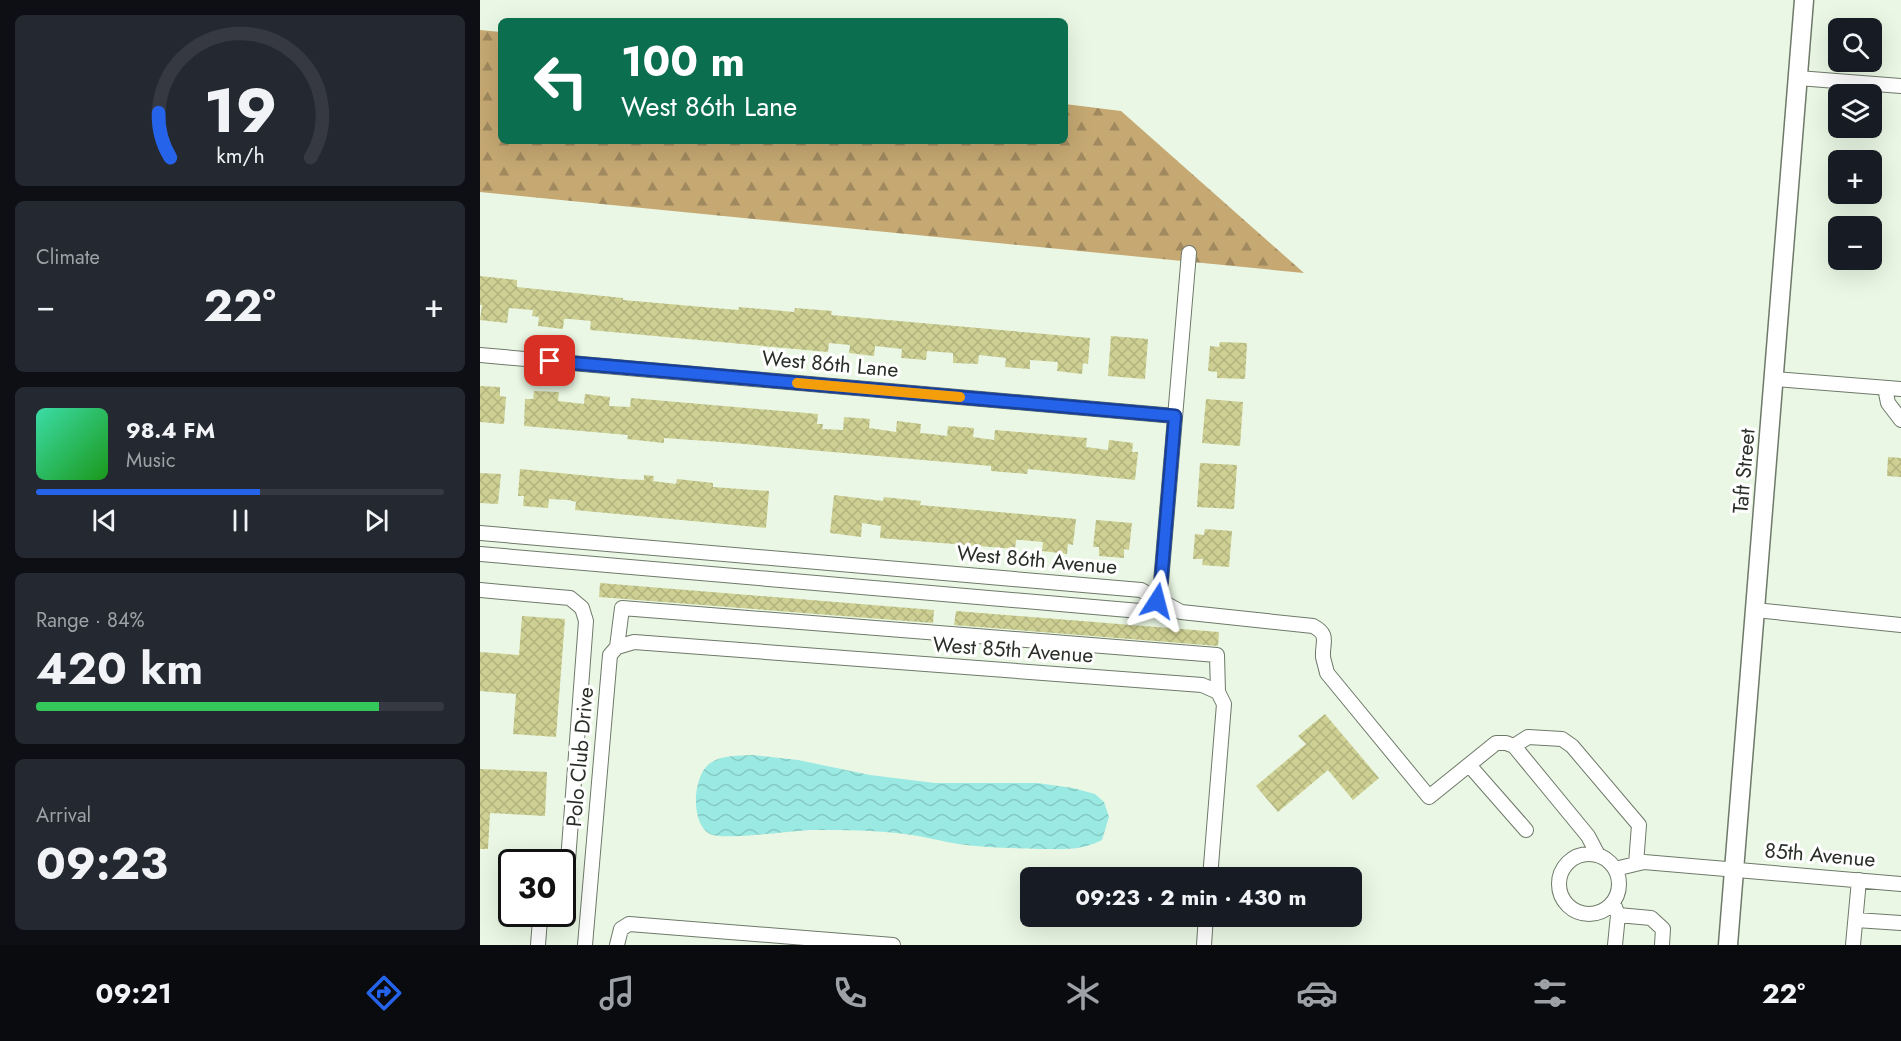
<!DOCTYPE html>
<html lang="en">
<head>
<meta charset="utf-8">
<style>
	body { margin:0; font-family:Jost,sans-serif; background:#242831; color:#f1f3f6; height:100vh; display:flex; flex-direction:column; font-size:22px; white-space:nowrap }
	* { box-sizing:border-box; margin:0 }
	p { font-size:20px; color:#9ea1a6 }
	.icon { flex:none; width:33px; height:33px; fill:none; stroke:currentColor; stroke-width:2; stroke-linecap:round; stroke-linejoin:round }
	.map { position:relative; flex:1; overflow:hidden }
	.sheet { display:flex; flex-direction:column; gap:15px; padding:15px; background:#0d0f14; width:480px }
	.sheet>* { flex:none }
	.hud { position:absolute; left:18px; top:18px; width:570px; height:126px; border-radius:9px; box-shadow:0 6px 24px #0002; background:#0b6e4f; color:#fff; overflow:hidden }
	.controls { position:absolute; left:1348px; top:18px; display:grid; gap:12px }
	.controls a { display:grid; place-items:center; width:54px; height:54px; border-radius:9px; background:#171b24; box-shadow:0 6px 24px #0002; font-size:30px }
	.speed { position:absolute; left:18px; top:849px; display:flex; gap:12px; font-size:30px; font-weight:700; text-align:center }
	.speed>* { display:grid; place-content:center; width:78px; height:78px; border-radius:50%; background:#171b24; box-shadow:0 6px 24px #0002; line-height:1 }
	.speed .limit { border:3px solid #111; border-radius:9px; background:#fff; color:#111 }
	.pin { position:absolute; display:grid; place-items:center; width:51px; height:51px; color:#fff; margin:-26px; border-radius:12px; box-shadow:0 3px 9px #0006 }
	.me { position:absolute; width:66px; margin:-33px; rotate:9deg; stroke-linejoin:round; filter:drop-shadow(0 0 4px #0008) }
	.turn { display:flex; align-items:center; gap:21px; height:126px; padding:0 24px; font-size:27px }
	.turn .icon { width:78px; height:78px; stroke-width:2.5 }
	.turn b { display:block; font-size:42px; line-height:51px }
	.big { font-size:45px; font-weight:700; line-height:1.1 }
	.sheet .card { flex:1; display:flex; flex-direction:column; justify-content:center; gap:9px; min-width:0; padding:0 21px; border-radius:9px; background:#242831 }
	.sheet .dial { align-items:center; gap:0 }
	.dial svg { height:156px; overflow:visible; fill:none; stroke:#363941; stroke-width:7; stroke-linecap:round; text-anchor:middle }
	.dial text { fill:#f1f3f6; stroke:none }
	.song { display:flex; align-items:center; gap:18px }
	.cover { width:72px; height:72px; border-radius:9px; background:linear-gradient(135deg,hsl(160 70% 55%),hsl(120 70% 35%)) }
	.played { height:6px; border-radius:3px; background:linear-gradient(90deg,#2563eb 55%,#363941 55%) }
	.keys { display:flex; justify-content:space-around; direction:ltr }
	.heat { display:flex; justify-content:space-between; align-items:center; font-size:33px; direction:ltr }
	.charge { height:9px; border-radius:4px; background:linear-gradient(90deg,#34c759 84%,#363941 0) }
	.trip { position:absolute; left:540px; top:867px; width:342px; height:60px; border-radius:9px; background:#171b24; box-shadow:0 6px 24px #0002; font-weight:700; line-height:60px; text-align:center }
	.tabs { display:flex; height:96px; justify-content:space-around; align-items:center; background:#090b0e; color:#9ea1a6 }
	.tabs .icon { width:42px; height:42px }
	.tabs .selected { color:#2563eb }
	.tabs b { font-size:27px; color:#f1f3f6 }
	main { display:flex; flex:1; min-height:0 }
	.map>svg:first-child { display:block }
	.forest { fill:url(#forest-firs) }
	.water { fill:url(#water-waves) }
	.building { fill:url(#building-cross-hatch) }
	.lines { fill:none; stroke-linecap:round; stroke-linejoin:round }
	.minor-casing { stroke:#6e7969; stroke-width:16 }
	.major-casing { stroke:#6e7969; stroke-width:21 }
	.minor { stroke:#fff; stroke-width:14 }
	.major { stroke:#fff; stroke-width:18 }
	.route-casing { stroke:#184099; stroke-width:15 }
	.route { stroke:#2563eb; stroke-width:10 }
	.slow { stroke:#f59e0b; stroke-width:10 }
	.labels { text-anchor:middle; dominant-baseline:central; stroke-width:6; stroke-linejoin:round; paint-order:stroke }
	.street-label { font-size:21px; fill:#292e27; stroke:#fff }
</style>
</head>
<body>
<main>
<section class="sheet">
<div class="card dial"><svg viewBox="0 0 100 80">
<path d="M14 69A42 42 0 1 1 86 69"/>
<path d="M14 69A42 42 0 0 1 8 46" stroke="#2563eb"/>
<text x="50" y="56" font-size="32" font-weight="700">19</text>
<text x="50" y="72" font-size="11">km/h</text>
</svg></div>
<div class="card"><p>Climate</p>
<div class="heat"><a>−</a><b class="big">22°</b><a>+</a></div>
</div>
<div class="card">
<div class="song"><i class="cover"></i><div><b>98.4 FM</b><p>Music</p></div></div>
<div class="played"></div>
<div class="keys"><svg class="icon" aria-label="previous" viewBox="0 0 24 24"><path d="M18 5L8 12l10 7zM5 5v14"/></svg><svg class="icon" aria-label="pause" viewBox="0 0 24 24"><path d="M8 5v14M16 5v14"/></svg><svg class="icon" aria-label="next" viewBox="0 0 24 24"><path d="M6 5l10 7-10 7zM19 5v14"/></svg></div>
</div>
<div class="card"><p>Range · 84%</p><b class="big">420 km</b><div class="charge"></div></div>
<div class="card"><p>Arrival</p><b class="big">09:23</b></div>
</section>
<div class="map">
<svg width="1421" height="945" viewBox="0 0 1421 945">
	<defs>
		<pattern id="forest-firs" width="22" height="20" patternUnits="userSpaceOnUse" patternTransform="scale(1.5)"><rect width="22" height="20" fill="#c5a872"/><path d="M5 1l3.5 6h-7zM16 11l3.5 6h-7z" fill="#a0895e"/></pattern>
		<pattern id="water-waves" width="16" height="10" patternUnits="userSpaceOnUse" patternTransform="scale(1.5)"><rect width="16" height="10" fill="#9aeae3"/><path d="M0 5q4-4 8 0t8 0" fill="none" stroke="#85c9c3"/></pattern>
		<pattern id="building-cross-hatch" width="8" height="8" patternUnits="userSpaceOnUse" patternTransform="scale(1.5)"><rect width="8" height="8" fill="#ced093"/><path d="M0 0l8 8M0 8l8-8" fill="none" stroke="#b1b37f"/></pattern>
	</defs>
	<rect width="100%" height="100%" fill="#eaf7e4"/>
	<!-- forest -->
	<path class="forest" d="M0 30 21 32V141H585V104L641 111 824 273 0 192Z"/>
	<!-- water -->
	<path class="water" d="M272 755 318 760 390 775 455 783H557L593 788 615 794 624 802 629 817 622 840C600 851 584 849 560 849 533 848 505 848 478 844 460 841 443 836 425 834 395 830 363 830 334 830 312 830 244 841 230 834 209 823 213 772 232 762 243 755 259 756 272 755Z"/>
	<!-- building -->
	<path class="building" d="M0 276 37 280V287L143 298V300L258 310 259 307 314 312 315 308 352 311 351 315 610 338 608 364 603 363 602 374 577 371 578 362 550 360V369L525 367 526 358 499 355 498 364 473 363V353L447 351 446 360 421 358 422 349 395 346 394 356 369 353 370 345 349 343 348 352 110 330 111 321 90 319H84L83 329 58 326 59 317 52 316 53 310 29 308 27 323 0 320 2 305H0Z
		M631 336 668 339 665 379 628 376Z
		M740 342 767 343 765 379 737 378V372L728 371 730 346 739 347Z
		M0 386 20 387V396L26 397 24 424 0 422Z
		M54 391 79 392 78 401 104 404 105 394 130 397 129 406 150 407 151 398 338 414 337 424H343L342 429 363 430 364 417 390 419 389 428 416 432 417 421 441 424 440 433 452 434 467 436 468 426 494 428 493 437 514 440 515 430 607 438 606 447 628 450 629 440 653 443 652 452H658L655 480 548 469 547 474 511 471V466L241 442 184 438V443L147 439 148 435 44 426 45 399H53Z
		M726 399 763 402 760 446 722 443Z
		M1408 457 1421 458V477L1407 476Z
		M720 463 757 465 754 509 717 507Z
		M40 469 140 479 164 480V475L174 476 173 481 196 484 197 479 233 483V487L289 491 286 528 95 510 96 502 89 500 69 499 68 508 43 506 44 496H38Z
		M0 473 21 474 18 504 0 503Z
		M354 495 403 501 404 497 441 501 440 505 596 519 593 545 588 544 587 554 562 551 563 542 541 540H536L535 549 400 538 401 526 382 523 381 537 350 533Z
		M616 520 652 523 649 550 644 549V558L619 556V547H613Z
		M725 529 752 531 749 567 722 565 723 559H713L715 534 724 535Z
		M120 583 454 610 453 623 119 597Z
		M476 611 739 632 738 646 474 625Z
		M42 616 85 619 76 737 33 734 36 694 0 691V652L39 655Z
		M845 714 899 778 873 800 848 770 798 812 776 786 826 744 818 736Z
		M0 769 67 772 65 816 10 813 8 849H0Z"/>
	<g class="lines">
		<defs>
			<path id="minor" d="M1318 78 1421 86
				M0 355 695 416
				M1294 379 1421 389
				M1405 388 1408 403 1421 420
				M0 533 661 590 701 612 833 626C850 635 842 642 843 657 844 662 846 668 847 673L949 797 1016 743H1026L1034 746 1108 836 1118 855
				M0 554 660 611 677 601
				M0 590 90 598 102 608 106 621 87 874 82 881
				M677 601 681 582 709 253
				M1275 610 1421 625
				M137 647 154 642 722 685 738 692 744 704 730 878
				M1034 746 1048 737 1082 739 1092 746 1159 825 1156 864
				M989 765 1046 830
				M1079 884a30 30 0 1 1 60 0a30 30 0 1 1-60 0Z
				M1135 869 1164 862 1421 884
				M1135 907 1138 915 1135 945
				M1138 915 1171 918 1183 929 1182 945
				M1376 920 1421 923
				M58 945 60 919 63 914
				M105 945 130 655 137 647 142 608 737 655 738 692
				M137 945 141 929 149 924 413 945
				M724 945 726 916
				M1373 945 1379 880"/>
			<path id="major" d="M1248 945 1324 0"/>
		</defs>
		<!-- minor casing -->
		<use href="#minor" class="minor-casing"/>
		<!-- major casing -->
		<use href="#major" class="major-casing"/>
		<!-- minor -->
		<use href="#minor" class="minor"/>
		<!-- major -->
		<use href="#major" class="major"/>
	</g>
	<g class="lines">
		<defs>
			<path id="route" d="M70 361 695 416 681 582 677 601"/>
		</defs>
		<!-- route casing -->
		<use href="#route" class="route-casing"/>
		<!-- route -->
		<use href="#route" class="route"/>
		<!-- slow -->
		<path class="slow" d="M317 383 480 397"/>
	</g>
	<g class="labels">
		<!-- street labels -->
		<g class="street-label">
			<text transform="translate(350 364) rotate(5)">West 86th Lane</text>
			<text transform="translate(1264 471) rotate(-85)">Taft Street</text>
			<text transform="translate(557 560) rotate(5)">West 86th Avenue</text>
			<text transform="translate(533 650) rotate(4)">West 85th Avenue</text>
			<text transform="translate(100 757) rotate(-85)">Polo Club Drive</text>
			<text transform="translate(1340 855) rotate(5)">85th Avenue</text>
		</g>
	</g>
</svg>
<div class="controls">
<a><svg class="icon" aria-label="search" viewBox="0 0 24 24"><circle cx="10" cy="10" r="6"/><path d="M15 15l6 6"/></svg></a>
<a><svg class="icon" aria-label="layers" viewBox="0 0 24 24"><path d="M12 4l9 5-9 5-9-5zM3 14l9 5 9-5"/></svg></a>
<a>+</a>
<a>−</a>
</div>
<div class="speed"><div class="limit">30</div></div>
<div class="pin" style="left:70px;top:361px;background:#d93025"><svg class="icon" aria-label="arrive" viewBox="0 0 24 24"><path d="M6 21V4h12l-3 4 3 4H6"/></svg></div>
<svg class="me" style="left:677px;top:601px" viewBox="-20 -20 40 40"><path d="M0-17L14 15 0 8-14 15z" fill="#2563eb" stroke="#fff" stroke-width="4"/></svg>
<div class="trip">09:23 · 2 min · 430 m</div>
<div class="hud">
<div class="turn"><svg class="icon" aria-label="left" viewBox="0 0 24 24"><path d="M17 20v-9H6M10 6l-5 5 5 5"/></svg><div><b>100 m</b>West 86th Lane</div></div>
</div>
</div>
</main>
<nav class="tabs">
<b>09:21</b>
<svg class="icon selected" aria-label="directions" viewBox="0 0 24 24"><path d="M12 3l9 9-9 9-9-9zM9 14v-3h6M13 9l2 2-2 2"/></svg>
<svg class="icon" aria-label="music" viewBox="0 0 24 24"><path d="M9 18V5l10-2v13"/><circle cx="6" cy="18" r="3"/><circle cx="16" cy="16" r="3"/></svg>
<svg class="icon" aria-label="phone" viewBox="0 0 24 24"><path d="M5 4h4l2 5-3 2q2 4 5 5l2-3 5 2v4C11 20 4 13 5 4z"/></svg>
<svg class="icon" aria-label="climate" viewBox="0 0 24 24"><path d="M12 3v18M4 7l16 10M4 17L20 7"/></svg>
<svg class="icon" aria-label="car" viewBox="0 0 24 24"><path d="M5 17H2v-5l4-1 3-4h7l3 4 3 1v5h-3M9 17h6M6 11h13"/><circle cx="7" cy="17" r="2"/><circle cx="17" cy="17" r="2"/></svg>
<svg class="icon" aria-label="filters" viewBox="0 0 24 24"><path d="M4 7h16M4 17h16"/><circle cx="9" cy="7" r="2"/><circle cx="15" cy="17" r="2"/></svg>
<b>22°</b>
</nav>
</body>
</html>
